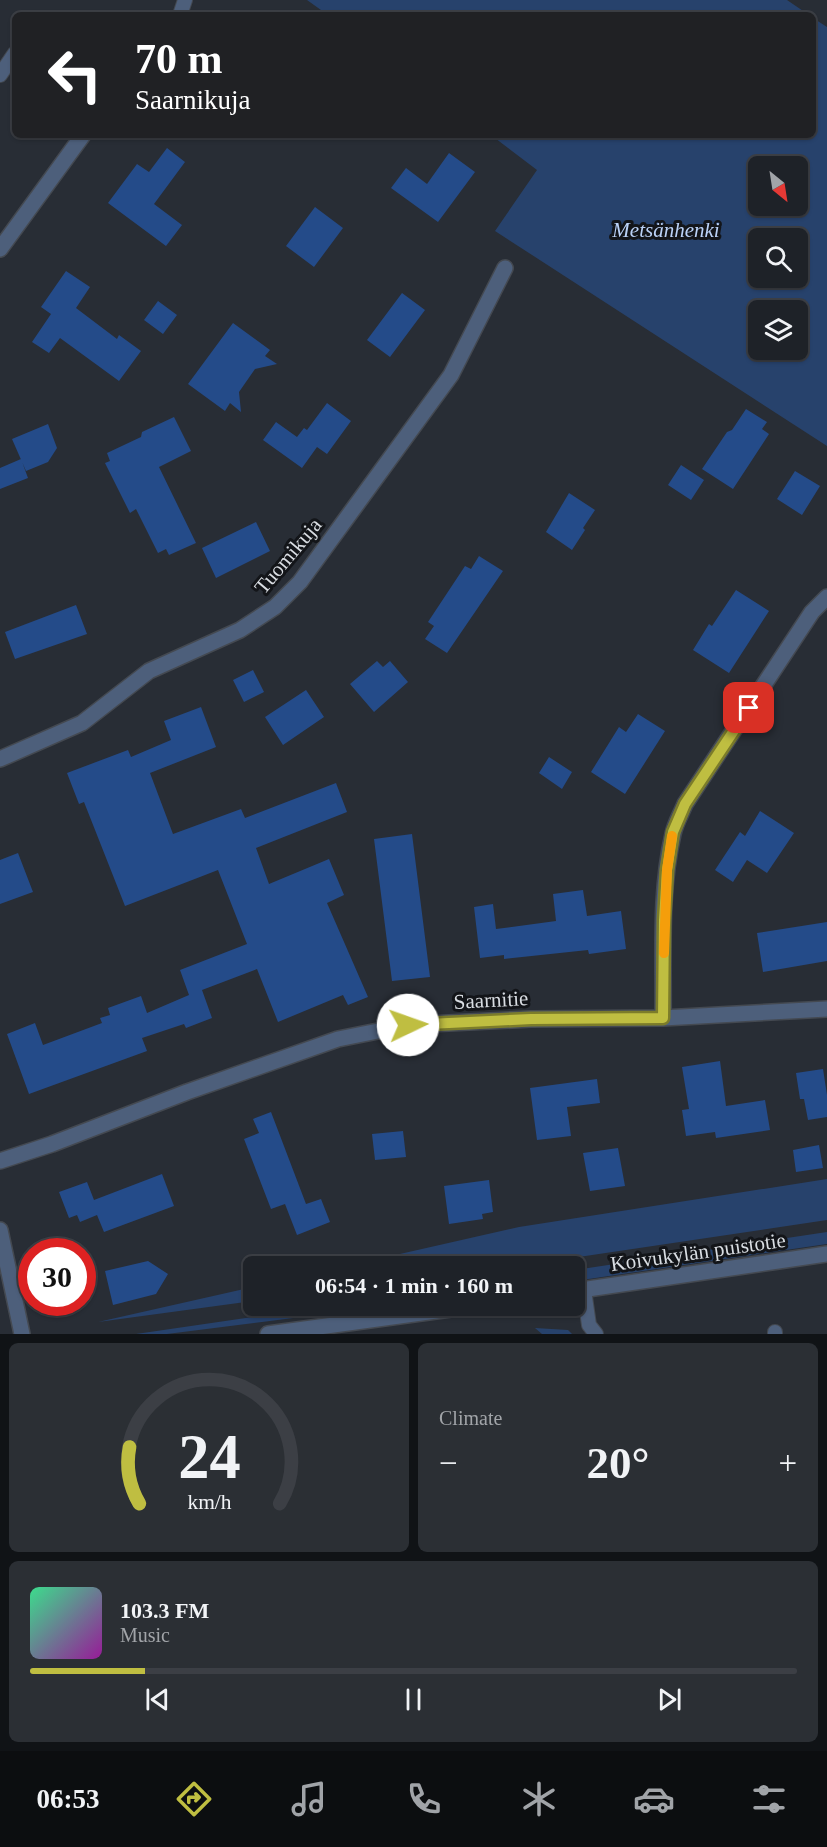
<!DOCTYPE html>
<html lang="en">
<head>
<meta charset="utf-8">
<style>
	body { margin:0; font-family:"Times New Roman",serif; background:#2b2f34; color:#f1f3f6; height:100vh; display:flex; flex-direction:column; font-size:22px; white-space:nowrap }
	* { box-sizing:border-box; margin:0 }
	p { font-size:20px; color:#a1a4a8 }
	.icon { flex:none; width:33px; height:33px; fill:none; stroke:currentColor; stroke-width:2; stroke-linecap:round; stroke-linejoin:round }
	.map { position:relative; height:1334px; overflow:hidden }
	.side { display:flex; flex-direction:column; gap:9px; padding:9px; background:#101316; flex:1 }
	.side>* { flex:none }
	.hud { position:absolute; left:12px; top:12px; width:804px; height:126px; border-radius:9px; box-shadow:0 2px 4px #0004,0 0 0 2px #3c3f45; background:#202124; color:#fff; overflow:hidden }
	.needle { width:39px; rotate:150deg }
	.tools { position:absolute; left:748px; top:156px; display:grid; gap:12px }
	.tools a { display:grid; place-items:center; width:60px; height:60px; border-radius:9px; background:#1e2228; box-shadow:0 2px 4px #0004,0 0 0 2px #3c3f45; font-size:30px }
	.speed { position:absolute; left:18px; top:1238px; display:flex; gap:12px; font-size:30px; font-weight:700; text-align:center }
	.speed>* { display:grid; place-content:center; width:78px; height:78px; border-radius:50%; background:#1e2228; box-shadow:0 2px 4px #0004,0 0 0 2px #3c3f45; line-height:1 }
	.speed .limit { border:9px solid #d22; background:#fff; color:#111 }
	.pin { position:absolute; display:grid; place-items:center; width:51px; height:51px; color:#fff; margin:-26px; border-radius:12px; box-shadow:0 3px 9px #0006 }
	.me { position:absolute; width:66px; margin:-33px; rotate:87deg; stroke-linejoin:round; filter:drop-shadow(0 0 4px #0008) }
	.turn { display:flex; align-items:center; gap:21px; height:126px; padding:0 24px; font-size:27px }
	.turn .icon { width:78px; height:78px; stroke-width:2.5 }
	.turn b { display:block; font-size:42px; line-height:51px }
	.big { font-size:45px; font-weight:800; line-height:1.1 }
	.side .widget { flex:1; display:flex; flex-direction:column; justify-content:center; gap:9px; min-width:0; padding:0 21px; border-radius:9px; background:#2b2f34 }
	.side .dial { align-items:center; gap:0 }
	.dial svg { height:156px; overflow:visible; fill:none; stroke:#3c3f45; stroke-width:7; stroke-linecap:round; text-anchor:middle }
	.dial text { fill:#f1f3f6; stroke:none }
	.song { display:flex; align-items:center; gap:18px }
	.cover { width:72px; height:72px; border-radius:9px; background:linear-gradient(135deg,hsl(150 70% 55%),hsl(300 70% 35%)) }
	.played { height:6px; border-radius:3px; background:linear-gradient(90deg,#bfbe41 15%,#3c3f45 15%) }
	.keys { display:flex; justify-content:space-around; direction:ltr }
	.heat { display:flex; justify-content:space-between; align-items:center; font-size:33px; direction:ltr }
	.side .tiles { flex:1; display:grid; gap:9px; grid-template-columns:1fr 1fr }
	.widget:last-child { grid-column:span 2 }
	.trip { position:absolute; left:243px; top:1256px; width:342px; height:60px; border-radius:9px; background:#1e2228; box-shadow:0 2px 4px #0004,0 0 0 2px #3c3f45; font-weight:800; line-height:60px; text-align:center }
	.dock { display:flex; height:96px; justify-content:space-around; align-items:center; background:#0c0e10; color:#a1a4a8 }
	.dock .icon { width:42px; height:42px }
	.dock .on { color:#bfbe41 }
	.dock b { font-size:27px; color:#f1f3f6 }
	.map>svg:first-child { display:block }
	.green { fill:#27426c; fill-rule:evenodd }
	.building { fill:#244b89 }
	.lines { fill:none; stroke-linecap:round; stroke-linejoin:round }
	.service-casing { stroke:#444951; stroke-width:16 }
	.minor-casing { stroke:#444951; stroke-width:18 }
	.tertiary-casing { stroke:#444951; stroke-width:18 }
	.service { stroke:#4d5f7b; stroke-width:14 }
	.minor { stroke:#4d5f7b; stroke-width:15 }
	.tertiary { stroke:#4d5f7b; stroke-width:15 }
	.route-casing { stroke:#7c7c2a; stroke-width:15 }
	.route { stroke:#bfbe41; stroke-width:10 }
	.slow { stroke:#f59e0b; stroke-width:10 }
	.labels { text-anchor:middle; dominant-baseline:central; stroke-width:6; stroke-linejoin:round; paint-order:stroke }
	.park-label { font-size:21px; font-style:italic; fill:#bbd2f7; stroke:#131519 }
	.street-label { font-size:21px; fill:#d9dde2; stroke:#131519 }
</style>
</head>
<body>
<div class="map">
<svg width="827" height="1334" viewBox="0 0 827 1334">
	<rect width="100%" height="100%" fill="#282d35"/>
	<!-- green -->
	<path class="green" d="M307 0H787L809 15H328Z
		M813 18 827 27V446L495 231 537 170 491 135H813ZM798 166V206H759V166ZM798 238V278H759V238ZM798 310V350H759V310Z
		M827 1179V1220L518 1266H347L519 1227Z
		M827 1232V1244L575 1281V1270Z
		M253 1287V1301L98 1322Z
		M336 1305H396L167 1334H136Z
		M535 1328 568 1330 572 1334H542Z"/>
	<!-- building -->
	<path class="building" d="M167 148 185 162 154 204 182 225 166 246 108 203 137 164 149 172Z
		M449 153 475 172 438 222 391 188 406 168 427 184Z
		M315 207 343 228 314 267 286 246Z
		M66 271 90 287 76 308 117 339 119 335 141 351 119 381 60 338 49 353 32 342 51 314 41 307Z
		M402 293 425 310 390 357 367 340Z
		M158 301 177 315 163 334 144 320Z
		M233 323 270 350 265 356 277 364 255 369 239 392 241 412 230 403 225 411 188 384Z
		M327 403 351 421 327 454 317 447 302 468 263 440 276 422 297 437 304 428 307 430Z
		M746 409 767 422 762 429 769 434 733 489 702 469 727 432 732 430Z
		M174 417 191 451 159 467 196 543 169 555 166 549 158 553 136 509 130 513 105 463 110 461 107 453 141 437 142 432Z
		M48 424 57 448 48 462 26 471 12 439Z
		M21 459 28 478 0 489V468Z
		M681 465 704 480 691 500 668 485Z
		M795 471 820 486 802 515 777 499Z
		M569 493 595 510 583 528 585 530 572 550 546 532Z
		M256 522 270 551 216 578 202 548Z
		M479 556 503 571 447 653 425 639 434 626 428 622 465 566 471 569Z
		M736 590 769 611 729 673 693 650 709 624 712 626Z
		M76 605 87 634 15 659 5 632Z
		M377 661 383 667 390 661 408 682 374 712 350 684Z
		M253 670 264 692 244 702 233 680Z
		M306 690 324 717 283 745 265 717Z
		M201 707 216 747 150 773 173 834 241 809 245 818 336 783 347 812 256 848 269 884 329 859 344 895 327 903 368 997 348 1005 343 995 278 1022 257 969 202 990 212 1018 186 1028 184 1024 142 1038 147 1051 29 1094 7 1034 35 1023 43 1045 102 1023 100 1018 110 1015 108 1008 141 996 147 1013 189 995 180 970 247 944 218 870 125 906 84 802 79 804 67 773 128 750 131 757 171 740 164 721Z
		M638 714 665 731 625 794 591 772 619 727 626 732Z
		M549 757 572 772 562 789 539 773Z
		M760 811 794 833 767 873 747 860 733 882 715 870 740 832 745 836Z
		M412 834 430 977 392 981 374 839Z
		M18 853 33 892 0 904V860Z
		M583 890 587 916 621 911 626 949 589 954 588 950 504 959V955L480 958 474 907 493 904 496 929 556 921 553 894Z
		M827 922V961L763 972 757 933Z
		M720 1061 726 1106 765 1100 770 1130 716 1138 715 1132 686 1136 682 1110 689 1109 682 1067Z
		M823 1069 827 1095V1117L808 1120 804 1099H800L796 1073Z
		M597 1079 600 1103 567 1107 571 1136 537 1140 530 1088Z
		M271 1112 306 1204 321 1199 330 1222 297 1235 285 1204 271 1209 244 1139 259 1133 253 1119Z
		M403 1131 406 1157 375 1160 372 1134Z
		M819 1145 823 1168 796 1172 793 1150Z
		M618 1148 625 1186 590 1191 583 1153Z
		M162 1174 174 1206 104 1232 97 1215 80 1222 77 1215 69 1218 59 1192 87 1182 94 1200Z
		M489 1180 493 1212 482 1214 483 1219 449 1224 444 1186Z
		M148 1261 168 1274 156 1294 113 1305 105 1271Z"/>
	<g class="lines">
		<defs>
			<path id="service" d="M180 15 185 0
				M0 75 15 53
				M584 1290 589 1325 596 1334
				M775 1332V1334"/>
			<path id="minor" d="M0 249 83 135
				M0 759 82 723 149 671 240 630 275 607 300 582 451 375 505 268
				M663 1018C664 958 659 894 673 834 675 824 681 814 685 804L812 612 827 597
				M0 1161 52 1144 187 1092 338 1039 408 1025 531 1019 663 1018 827 1009
				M0 1230 22 1334"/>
			<path id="tertiary" d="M574 1291 827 1254
				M268 1334 480 1305"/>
		</defs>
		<!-- service casing -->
		<use href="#service" class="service-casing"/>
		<!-- minor casing -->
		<use href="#minor" class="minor-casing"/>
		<!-- tertiary casing -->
		<use href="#tertiary" class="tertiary-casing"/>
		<!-- service -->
		<use href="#service" class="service"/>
		<!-- minor -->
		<use href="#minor" class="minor"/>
		<!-- tertiary -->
		<use href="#tertiary" class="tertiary"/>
	</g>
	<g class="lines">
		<defs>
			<path id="route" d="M408 1025 531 1019 663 1018 664 920 667 870 673 832 685 804 749 708"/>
		</defs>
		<!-- route casing -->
		<use href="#route" class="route-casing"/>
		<!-- route -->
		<use href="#route" class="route"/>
		<!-- slow -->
		<path class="slow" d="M664 953 667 870 672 836"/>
	</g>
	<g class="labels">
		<!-- park labels -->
		<g class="park-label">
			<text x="666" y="230">Metsänhenki</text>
		</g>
		<!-- street labels -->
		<g class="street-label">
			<text transform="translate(288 556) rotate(-50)">Tuomikuja</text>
			<text transform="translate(491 1000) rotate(-3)">Saarnitie</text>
			<text transform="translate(698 1252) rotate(-8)">Koivukylän puistotie</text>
		</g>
	</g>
</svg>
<div class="tools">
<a><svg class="needle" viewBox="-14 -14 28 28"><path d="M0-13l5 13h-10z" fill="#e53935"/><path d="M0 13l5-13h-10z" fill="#a1a4a8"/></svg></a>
<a><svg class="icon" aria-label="search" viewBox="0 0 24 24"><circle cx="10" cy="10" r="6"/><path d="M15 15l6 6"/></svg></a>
<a><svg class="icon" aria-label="layers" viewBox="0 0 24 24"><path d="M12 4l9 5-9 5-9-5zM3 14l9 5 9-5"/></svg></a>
</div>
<div class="speed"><div class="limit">30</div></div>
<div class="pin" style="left:749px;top:708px;background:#d93025"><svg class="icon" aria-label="arrive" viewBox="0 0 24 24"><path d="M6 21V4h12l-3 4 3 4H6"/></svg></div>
<svg class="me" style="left:408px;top:1025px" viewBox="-20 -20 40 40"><circle r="19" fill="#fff"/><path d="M0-13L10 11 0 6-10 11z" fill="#bfbe41"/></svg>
<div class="trip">06:54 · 1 min · 160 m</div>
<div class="hud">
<div class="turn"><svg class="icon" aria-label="left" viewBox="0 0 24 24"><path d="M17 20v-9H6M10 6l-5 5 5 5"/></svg><div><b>70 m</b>Saarnikuja</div></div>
</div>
</div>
<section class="side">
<div class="tiles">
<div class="widget dial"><svg viewBox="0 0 100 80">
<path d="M14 69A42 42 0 1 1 86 69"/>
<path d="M14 69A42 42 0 0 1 9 40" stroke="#bfbe41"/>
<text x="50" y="56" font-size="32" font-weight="700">24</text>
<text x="50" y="72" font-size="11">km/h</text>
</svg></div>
<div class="widget"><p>Climate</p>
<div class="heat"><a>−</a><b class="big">20°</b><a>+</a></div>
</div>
<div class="widget">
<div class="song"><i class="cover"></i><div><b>103.3 FM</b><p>Music</p></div></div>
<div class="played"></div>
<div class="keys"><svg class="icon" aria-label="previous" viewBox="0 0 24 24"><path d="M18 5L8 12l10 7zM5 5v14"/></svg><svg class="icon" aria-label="pause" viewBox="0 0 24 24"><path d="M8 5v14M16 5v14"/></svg><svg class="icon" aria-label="next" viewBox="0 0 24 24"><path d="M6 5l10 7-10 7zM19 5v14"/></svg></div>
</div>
</div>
</section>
<nav class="dock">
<b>06:53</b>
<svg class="icon on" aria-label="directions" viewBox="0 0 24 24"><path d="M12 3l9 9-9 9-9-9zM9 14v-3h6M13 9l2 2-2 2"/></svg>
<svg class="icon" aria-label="music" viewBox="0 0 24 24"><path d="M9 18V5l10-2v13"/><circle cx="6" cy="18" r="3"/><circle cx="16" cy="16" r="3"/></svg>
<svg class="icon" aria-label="phone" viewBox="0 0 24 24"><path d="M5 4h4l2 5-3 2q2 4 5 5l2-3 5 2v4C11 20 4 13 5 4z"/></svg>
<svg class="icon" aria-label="climate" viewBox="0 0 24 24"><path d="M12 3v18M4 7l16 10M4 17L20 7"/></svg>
<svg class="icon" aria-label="car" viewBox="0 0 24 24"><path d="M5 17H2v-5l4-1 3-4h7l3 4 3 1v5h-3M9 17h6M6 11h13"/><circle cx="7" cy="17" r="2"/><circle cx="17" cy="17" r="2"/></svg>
<svg class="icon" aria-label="filters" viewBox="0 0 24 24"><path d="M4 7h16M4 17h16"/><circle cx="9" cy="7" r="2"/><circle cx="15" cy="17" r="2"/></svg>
</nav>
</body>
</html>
